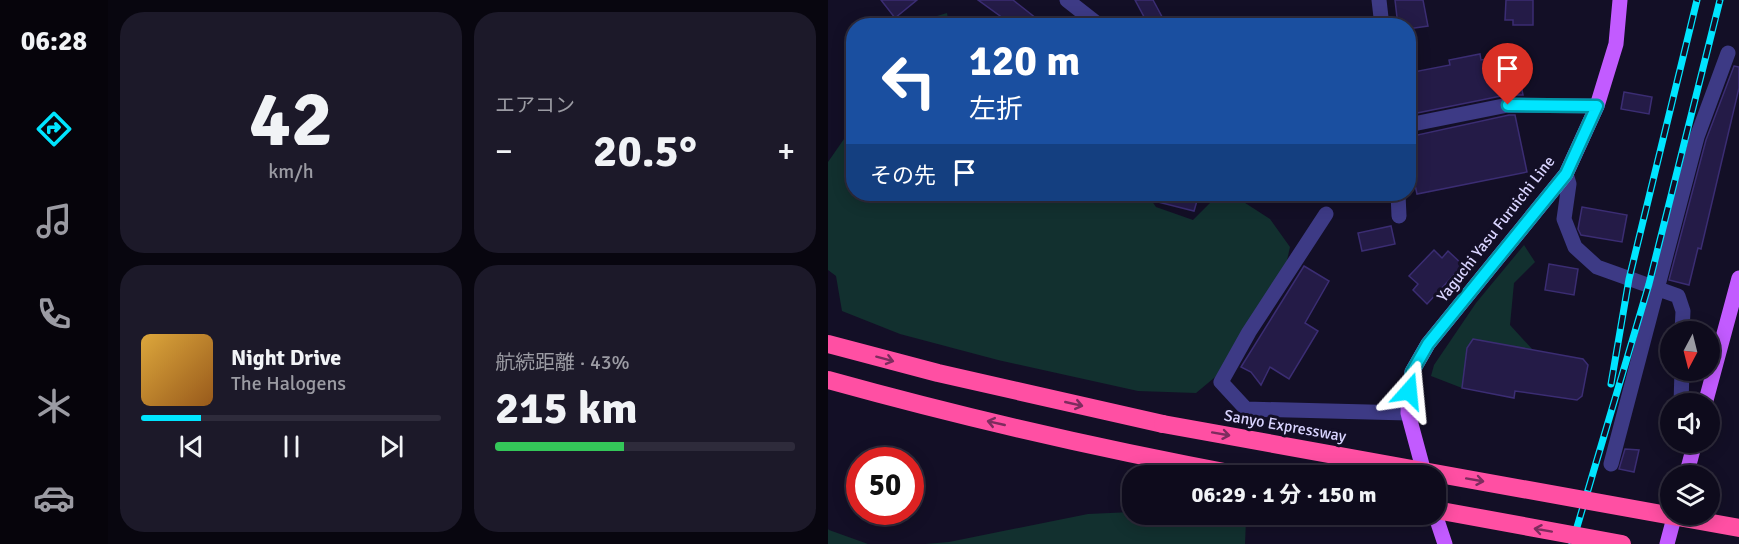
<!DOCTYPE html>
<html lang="ja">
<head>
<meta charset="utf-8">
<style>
	body { margin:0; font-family:Signika,"Noto Sans JP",sans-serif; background:#1c1929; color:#f1f3f6; height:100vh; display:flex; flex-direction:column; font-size:22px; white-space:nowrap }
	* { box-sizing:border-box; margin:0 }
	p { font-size:20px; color:#9b9ba3 }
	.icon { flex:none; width:33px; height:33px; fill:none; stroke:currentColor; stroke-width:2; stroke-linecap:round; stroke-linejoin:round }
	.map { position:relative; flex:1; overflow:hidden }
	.sheet { display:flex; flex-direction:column; gap:12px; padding:12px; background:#08060f; width:720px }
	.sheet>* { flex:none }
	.top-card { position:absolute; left:18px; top:18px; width:570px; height:183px; border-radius:24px; box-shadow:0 3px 15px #0003,0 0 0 2px #2e2b3b; background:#1a4fa0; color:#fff; overflow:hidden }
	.needle { width:39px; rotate:187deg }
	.tools { position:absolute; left:832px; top:321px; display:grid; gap:12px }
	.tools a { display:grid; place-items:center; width:60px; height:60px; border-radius:50%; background:#0e0b1c; box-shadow:0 3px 15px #0003,0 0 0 2px #2e2b3b; font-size:30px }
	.speed { position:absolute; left:18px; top:447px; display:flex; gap:12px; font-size:30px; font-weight:700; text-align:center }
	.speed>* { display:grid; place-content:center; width:78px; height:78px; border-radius:50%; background:#0e0b1c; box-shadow:0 3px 15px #0003,0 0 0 2px #2e2b3b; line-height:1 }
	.speed .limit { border:9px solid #d22; background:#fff; color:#111 }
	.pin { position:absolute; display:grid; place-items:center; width:51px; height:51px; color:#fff; margin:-62px -26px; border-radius:50% 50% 50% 0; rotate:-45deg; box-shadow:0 0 6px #0007 }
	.pin .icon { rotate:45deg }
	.me { position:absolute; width:66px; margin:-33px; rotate:18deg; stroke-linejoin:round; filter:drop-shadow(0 0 4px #0008) }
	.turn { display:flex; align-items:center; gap:21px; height:126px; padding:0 24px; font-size:27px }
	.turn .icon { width:78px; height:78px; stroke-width:2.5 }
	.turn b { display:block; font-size:42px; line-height:51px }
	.then { display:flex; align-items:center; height:57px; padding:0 24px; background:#0003; gap:12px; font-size:22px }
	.big { font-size:45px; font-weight:700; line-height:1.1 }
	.sheet .tile { flex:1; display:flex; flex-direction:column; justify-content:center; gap:9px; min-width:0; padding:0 21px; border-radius:24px; background:#1c1929 }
	.sheet .dial { align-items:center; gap:0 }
	.dial b { font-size:78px; line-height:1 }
	.song { display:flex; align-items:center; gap:18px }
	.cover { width:72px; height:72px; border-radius:9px; background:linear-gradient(135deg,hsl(40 70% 55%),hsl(30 70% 35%)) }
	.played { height:6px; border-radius:3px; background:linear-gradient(90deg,#00e5ff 20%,#2e2b3b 20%) }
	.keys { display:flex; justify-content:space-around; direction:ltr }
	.heat { display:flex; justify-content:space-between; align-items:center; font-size:33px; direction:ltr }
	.charge { height:9px; border-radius:4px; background:linear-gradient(90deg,#34c759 43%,#2e2b3b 0) }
	.sheet .tiles { flex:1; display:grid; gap:12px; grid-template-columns:repeat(2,1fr) }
	.trip { position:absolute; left:294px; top:465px; width:324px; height:60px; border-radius:24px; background:#0e0b1c; box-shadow:0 3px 15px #0003,0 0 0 2px #2e2b3b; font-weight:700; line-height:60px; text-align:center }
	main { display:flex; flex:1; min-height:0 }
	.menu { display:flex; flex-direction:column; width:108px; justify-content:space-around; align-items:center; background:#06040b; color:#9b9ba3 }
	.menu .icon { width:42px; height:42px }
	.menu .current { color:#00e5ff }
	.menu b { font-size:27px; color:#f1f3f6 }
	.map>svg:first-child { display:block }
	.green { fill:#12302f }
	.building { fill:#241b47; stroke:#3b2d73; stroke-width:1.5 }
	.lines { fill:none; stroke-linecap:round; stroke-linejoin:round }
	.minor { stroke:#3d3a85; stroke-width:15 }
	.major { stroke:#c25bff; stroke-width:15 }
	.highway { stroke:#ff4fa3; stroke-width:18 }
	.rail-casing { stroke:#00e5ff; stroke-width:7 }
	.rail { stroke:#130f26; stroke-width:4.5; stroke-dasharray:14; stroke-linecap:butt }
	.highway-bridge { stroke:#ff4fa3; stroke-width:18 }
	.oneway { stroke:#7d2c5e }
	.route-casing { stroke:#0095a6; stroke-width:15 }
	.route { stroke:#00e5ff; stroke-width:10 }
	.labels { text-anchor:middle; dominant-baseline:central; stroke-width:6; stroke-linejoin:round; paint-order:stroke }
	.street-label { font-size:16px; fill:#d9d4ff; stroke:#130f26 }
</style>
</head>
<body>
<main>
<nav class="menu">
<b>06:28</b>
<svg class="icon current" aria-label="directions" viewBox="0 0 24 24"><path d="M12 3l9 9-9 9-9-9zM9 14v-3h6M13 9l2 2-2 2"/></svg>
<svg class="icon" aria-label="music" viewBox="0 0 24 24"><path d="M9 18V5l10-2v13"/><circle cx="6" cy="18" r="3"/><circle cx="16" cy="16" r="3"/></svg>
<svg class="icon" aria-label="phone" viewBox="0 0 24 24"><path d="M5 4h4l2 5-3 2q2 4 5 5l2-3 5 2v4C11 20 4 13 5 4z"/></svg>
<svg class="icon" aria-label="climate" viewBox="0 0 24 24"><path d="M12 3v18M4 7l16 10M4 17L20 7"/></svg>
<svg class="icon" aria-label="car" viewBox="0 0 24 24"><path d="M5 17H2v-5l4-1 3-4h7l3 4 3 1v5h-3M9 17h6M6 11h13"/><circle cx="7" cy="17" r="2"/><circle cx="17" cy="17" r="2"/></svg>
</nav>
<section class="sheet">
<div class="tiles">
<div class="tile dial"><b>42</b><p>km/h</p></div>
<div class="tile"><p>エアコン</p>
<div class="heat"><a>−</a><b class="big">20.5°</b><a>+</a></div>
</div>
<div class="tile">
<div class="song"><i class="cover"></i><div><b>Night Drive</b><p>The Halogens</p></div></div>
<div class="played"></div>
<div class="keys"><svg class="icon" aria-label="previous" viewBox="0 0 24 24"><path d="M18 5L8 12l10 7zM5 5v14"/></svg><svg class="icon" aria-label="pause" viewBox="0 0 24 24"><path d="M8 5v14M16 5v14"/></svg><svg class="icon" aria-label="next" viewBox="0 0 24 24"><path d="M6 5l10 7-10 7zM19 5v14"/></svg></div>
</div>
<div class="tile"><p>航続距離 · 43%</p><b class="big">215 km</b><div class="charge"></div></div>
</div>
</section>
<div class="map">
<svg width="911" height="544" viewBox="0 0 911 544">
	<rect width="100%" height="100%" fill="#130f26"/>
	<!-- green -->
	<path class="green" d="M119 13 121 25H86L89 22Z
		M25 126 26 194H319L328 207 365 220 384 201 411 199 442 219 462 247 456 274 392 373 368 393 310 391 170 360 72 334 14 311 8 276 0 270V162Z
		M696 245 707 262 686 283 682 325 705 350 645 339 639 348 634 388 603 376 606 365 648 303Z
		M304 512 405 515 418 520 417 544H97L121 542 260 514Z
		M0 529 1 530 40 544H0Z"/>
	<!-- building -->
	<path class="building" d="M53 0H89L67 18Z
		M150 0H185L218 26H186Z
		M307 0H325L339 26H321Z
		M567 0H595L600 26 580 29V26H570Z
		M678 0H705V25H685V20H677Z
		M652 54 653 60 687 54 695 95H678L584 114 580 73 622 65 621 60Z
		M906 66 911 67V88L873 249 870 248 861 285 841 280 878 140Z
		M796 92 824 97 821 114 793 109Z
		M681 115H687L699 172 589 194 580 154V137Z
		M319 194H371L366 211 318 199Z
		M754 207 799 215 794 242 753 235 750 229Z
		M563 226 567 244 534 251 530 233Z
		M606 250 614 258 620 251 635 265 599 304 585 290 590 284 581 276Z
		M721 264 750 269 746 295 717 290Z
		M476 266 501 281 477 323 490 331 461 379 442 367 433 385 423 372 413 367Z
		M645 339 755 359 760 365 754 396 749 400 687 391 686 398 634 388 639 348Z
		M797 449 811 450 806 472 791 469Z"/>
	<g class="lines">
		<!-- minor -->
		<path class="minor" d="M239 0 272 26
			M551 0 554 26
			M580 125 680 105 769 106
			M738 174 741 184 736 219 747 247 769 267 850 296 855 311 854 332
			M570 194 571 216
			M498 214 421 332 393 382 418 409 580 413
			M853 404 854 370
			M783 464 869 137 900 53"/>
		<!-- major -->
		<path class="major" d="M877 404 911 278
			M597 476 580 413 581 391 584 372 600 344 738 174 769 106 788 44 792 0
			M858 476 867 442
			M607 514 617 544
			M839 544 847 514"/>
		<!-- highway -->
		<path class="highway" d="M0 344 110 373 335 424
			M0 380C137 418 276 450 417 476"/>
		<defs>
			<path id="rail" d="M783 384 801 279 869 0
				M744 544 821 284 892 0"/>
		</defs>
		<!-- rail casing -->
		<use href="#rail" class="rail-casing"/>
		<!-- rail -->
		<use href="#rail" class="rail"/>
		<!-- highway-bridge -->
		<path class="highway-bridge" d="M335 424 911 528
			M608 510 794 544"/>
	</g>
	<!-- one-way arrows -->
	<defs><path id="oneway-shaft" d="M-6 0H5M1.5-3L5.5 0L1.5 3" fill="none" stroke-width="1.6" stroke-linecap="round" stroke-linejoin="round" transform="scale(1.5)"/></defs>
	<g class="oneway">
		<use href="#oneway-shaft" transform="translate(57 359) rotate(15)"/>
		<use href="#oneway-shaft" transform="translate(246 404) rotate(13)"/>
		<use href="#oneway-shaft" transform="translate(168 423) rotate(-167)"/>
		<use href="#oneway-shaft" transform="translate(393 434) rotate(10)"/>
		<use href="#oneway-shaft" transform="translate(647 480) rotate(10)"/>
		<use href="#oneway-shaft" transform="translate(715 530) rotate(-170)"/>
	</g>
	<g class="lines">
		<defs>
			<path id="route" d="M581 391 584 372 600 344 738 174 769 106 680 105"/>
		</defs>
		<!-- route casing -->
		<use href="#route" class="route-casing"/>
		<!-- route -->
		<use href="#route" class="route"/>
	</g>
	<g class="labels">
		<!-- street labels -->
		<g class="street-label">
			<text transform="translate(668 229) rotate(-52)">Yaguchi Yasu Furuichi Line</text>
			<text transform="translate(457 426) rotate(10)">Sanyo Expressway</text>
		</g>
	</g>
</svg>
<div class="tools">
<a><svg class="needle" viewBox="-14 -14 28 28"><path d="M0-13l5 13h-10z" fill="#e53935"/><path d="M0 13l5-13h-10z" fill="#9b9ba3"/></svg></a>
<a><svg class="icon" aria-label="sound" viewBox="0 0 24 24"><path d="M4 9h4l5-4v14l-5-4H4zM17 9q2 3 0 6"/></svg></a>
<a><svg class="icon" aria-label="layers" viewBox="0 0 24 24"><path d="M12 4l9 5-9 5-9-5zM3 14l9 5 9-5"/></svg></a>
</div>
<div class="speed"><div class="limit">50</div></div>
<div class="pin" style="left:680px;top:105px;background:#d93025"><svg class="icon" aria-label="arrive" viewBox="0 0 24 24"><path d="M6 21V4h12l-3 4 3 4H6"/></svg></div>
<svg class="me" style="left:581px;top:391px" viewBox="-20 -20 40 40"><path d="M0-17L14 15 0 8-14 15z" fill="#00e5ff" stroke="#fff" stroke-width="4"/></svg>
<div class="trip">06:29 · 1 分 · 150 m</div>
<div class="top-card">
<div class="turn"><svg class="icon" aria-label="left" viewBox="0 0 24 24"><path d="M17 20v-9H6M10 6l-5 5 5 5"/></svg><div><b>120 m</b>左折</div></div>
<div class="then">その先<svg class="icon" aria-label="arrive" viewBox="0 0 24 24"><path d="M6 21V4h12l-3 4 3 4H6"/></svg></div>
</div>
</div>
</main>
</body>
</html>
